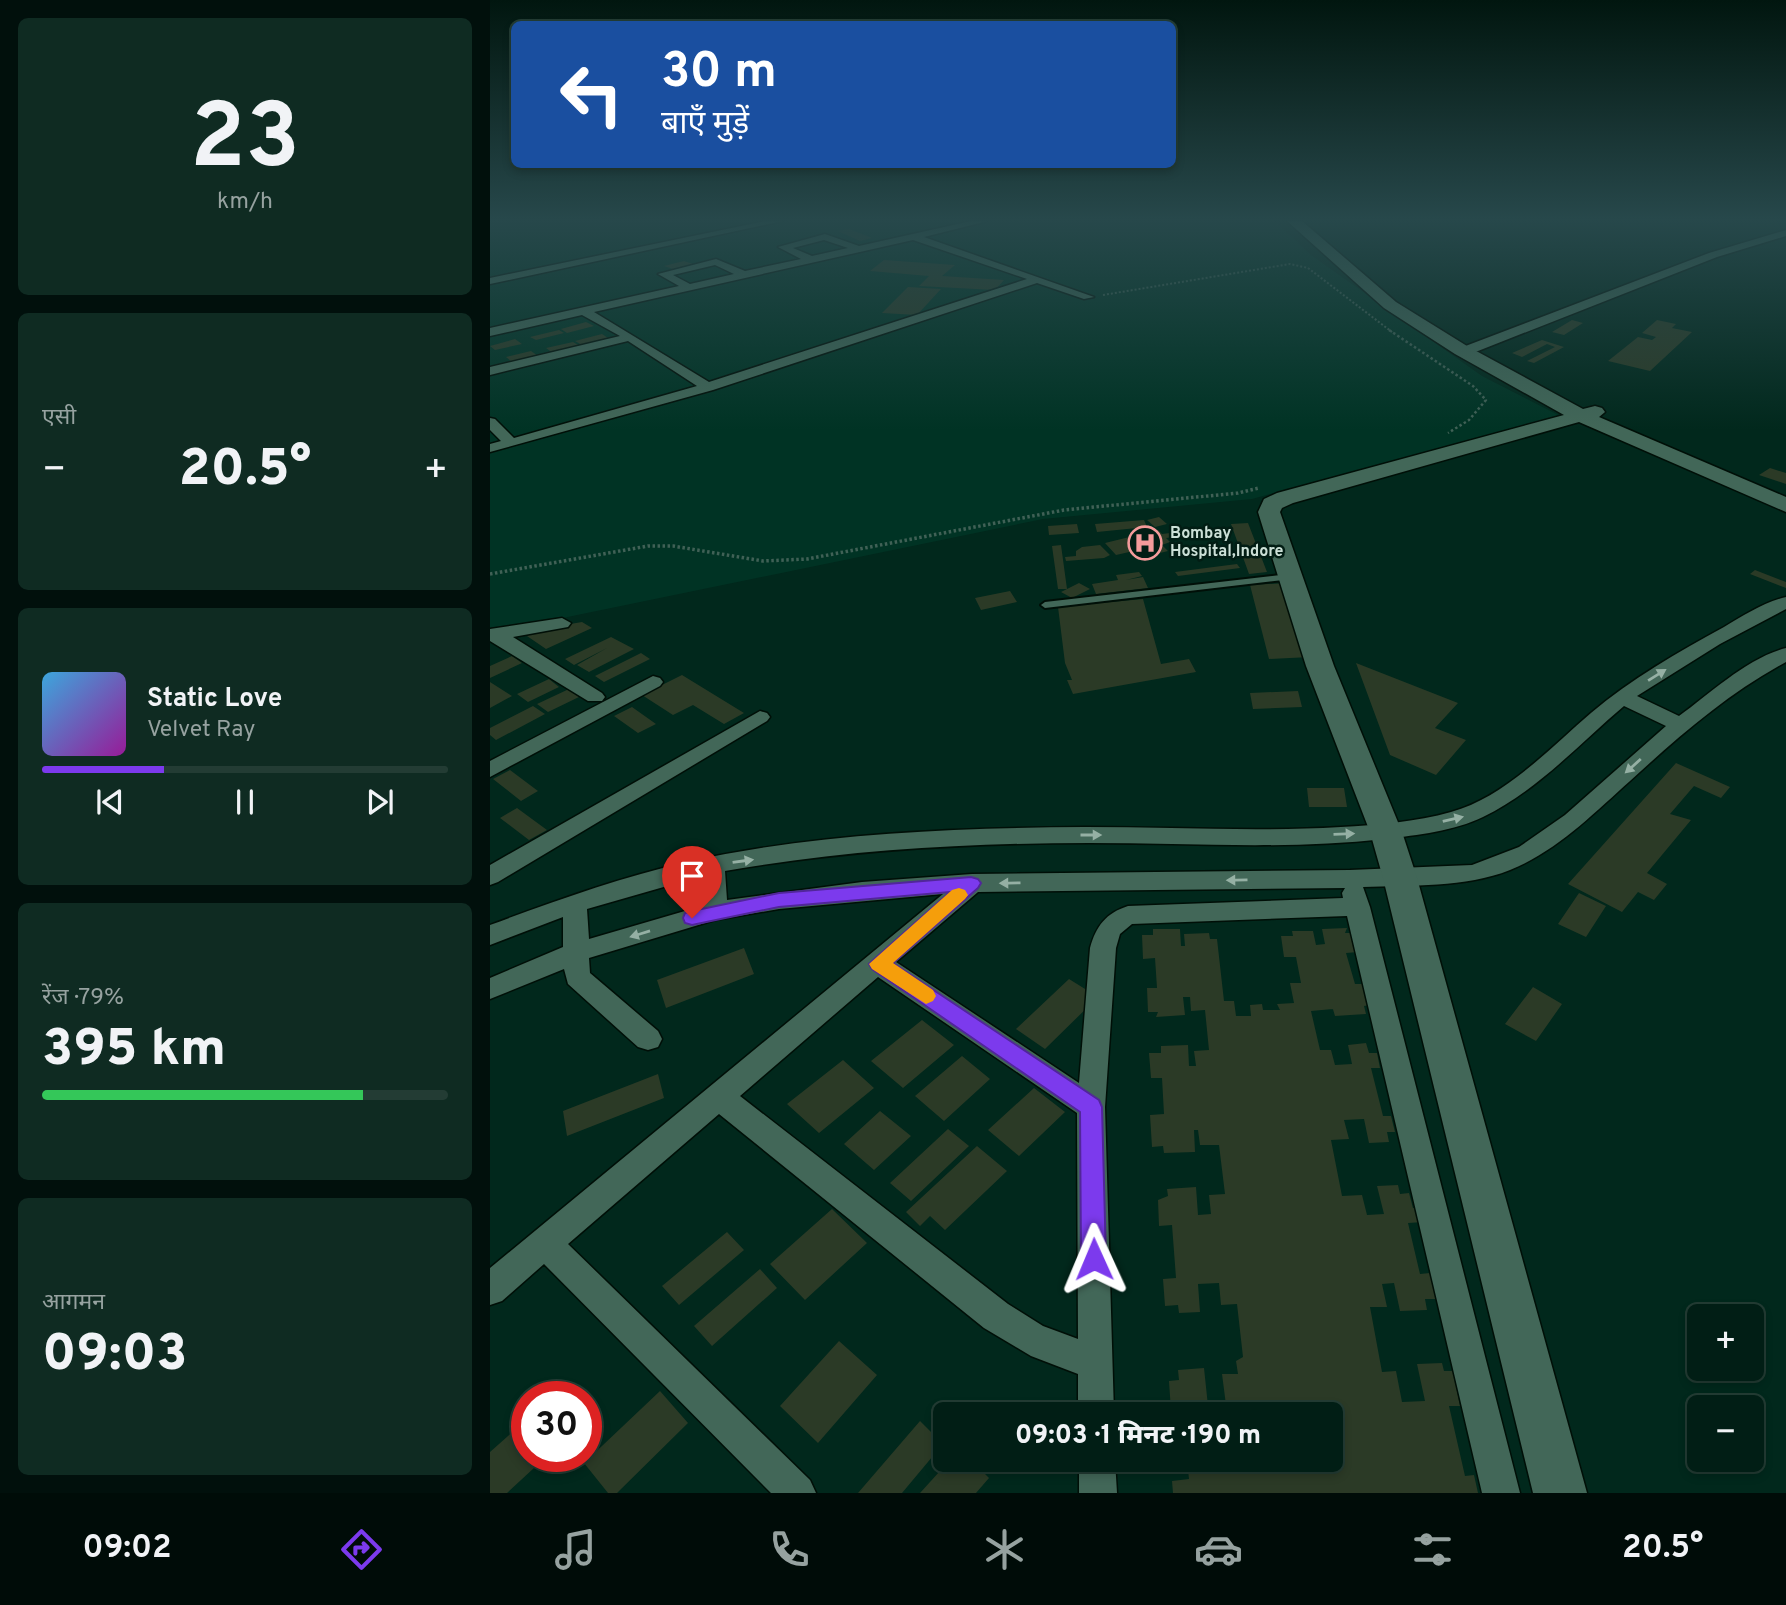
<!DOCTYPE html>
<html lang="hi">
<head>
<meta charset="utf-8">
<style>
	body { margin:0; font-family:Overpass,"Noto Sans Devanagari",sans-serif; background:#0f2b22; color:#f1f3f6; height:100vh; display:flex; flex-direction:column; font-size:26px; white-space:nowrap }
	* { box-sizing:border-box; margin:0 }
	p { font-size:23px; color:#96a2a0 }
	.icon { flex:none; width:38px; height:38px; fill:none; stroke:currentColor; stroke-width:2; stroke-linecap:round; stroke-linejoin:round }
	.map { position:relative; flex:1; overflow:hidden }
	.details { display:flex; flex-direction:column; gap:18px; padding:18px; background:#01100c; width:490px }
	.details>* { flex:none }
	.guide { position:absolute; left:21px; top:21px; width:665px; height:147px; border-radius:10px; box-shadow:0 4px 10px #0003,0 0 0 2px #233c34; background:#1a4fa0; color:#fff; overflow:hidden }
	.controls { position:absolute; left:1197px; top:1304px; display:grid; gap:14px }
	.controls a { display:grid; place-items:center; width:77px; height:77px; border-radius:10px; background:#011e15; box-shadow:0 4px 10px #0003,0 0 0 2px #233c34; font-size:35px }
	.speed { position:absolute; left:21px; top:1381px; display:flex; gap:14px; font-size:35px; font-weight:700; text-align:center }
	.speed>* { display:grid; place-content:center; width:91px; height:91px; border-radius:50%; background:#011e15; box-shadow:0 4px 10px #0003,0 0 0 2px #233c34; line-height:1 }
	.speed .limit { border:10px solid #d22; background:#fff; color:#111 }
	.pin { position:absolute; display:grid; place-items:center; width:60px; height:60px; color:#fff; margin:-72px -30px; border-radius:50% 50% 50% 0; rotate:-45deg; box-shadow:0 0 7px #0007 }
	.pin .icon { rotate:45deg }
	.me { position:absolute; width:77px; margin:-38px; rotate:359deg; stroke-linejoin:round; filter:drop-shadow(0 0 5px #0008) }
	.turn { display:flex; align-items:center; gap:24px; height:147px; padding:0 35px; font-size:32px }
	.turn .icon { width:91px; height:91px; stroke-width:2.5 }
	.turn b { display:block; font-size:49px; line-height:60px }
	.big { font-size:52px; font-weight:800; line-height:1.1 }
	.details .card { flex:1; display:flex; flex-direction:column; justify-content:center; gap:10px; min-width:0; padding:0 24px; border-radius:10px; background:#0f2b22 }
	.details .dial { align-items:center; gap:0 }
	.dial b { font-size:91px; line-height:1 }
	.song { display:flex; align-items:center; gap:21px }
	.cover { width:84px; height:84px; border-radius:10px; background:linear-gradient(135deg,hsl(200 70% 55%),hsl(300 70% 35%)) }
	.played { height:7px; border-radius:4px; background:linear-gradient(90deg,#7c3aed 30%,#233c34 30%) }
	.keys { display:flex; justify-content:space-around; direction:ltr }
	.heat { display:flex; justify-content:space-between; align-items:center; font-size:38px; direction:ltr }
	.charge { height:10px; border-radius:5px; background:linear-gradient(90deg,#34c759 79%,#233c34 0) }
	.trip { position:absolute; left:443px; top:1402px; width:410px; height:70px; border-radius:10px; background:#011e15; box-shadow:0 4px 10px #0003,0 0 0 2px #233c34; font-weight:800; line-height:70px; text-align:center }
	.menu { display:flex; height:112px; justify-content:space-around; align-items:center; background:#000c08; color:#96a2a0 }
	.menu .icon { width:49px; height:49px }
	.menu .on { color:#7c3aed }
	.menu b { font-size:32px; color:#f1f3f6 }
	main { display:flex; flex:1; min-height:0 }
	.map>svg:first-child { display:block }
	.built { fill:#003324 }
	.building { fill:#2b3a26 }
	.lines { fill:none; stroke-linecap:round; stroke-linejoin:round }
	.lane-casing { stroke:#000f07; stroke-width:4 }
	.street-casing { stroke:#000f07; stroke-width:3 }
	.secondary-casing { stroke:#000f07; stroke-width:3 }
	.path-far2 { stroke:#406156; stroke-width:2; stroke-dasharray:2 2; stroke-linecap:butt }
	.path-far1 { stroke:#406156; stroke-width:2.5; stroke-dasharray:2.5 2.5; stroke-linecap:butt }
	.path { stroke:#406156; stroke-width:3.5; stroke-dasharray:2.5 2.5; stroke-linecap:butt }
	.lane { fill:#426758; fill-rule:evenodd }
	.street { fill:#426758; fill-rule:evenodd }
	.secondary { fill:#426758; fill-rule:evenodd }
	.oneway { fill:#95b0a4 }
	.route { fill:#7c3aed; stroke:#51269a; stroke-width:2 }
	.slow { fill:#f59e0b }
	.labels { text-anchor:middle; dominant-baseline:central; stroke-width:5; stroke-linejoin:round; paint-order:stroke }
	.far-poi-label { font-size:16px; font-weight:bold; fill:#cce0d7; stroke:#021d14; text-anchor:start }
</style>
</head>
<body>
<main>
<section class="details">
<div class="card dial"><b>23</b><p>km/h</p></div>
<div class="card"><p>एसी</p>
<div class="heat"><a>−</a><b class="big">20.5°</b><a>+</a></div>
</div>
<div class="card">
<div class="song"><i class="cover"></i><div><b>Static Love</b><p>Velvet Ray</p></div></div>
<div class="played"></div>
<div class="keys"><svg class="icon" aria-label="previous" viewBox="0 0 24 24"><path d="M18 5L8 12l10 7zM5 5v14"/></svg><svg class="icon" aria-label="pause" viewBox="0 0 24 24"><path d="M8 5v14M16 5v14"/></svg><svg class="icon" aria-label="next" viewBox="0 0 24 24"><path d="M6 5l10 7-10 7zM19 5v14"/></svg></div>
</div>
<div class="card"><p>रेंज · 79%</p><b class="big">395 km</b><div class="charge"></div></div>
<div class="card"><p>आगमन</p><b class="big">09:03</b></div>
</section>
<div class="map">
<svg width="1296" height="1493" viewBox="0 0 1296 1493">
	<rect width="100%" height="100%" fill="#01281c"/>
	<!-- built -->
	<path class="built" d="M0 221H785L821 255 992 376 1070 416 762 499 553 519 0 633Z"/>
	<!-- building -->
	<path class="building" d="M359 229 382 238 370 241 348 231Z
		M394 260 465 265 452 276 514 280 505 290 429 286 439 276 380 271Z
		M194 261 203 264 183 269 174 266Z
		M418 287 451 289 427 315 392 313Z
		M1082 320 1093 323 1074 335 1062 332Z
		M1167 320 1186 324 1182 328 1202 332 1160 371 1118 361 1148 337 1162 340 1166 337 1152 333Z
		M96 322 104 326 77 333 71 329Z
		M69 330 74 333 46 340 40 337Z
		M112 334 118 338 92 345 85 341Z
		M25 339 32 344 5 350 0 346Z
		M1052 340 1074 347 1044 363 1037 361 1065 347 1057 344 1032 357 1022 353Z
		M83 342 90 346 63 353 56 348Z
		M41 351 48 356 22 362 16 357Z
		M1280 468 1296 473V484L1269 475Z
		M669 517 677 524 665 527 657 520Z
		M654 520 657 527 607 532 605 524Z
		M758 523 777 572 759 574 741 524Z
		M587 524 589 533 559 535 558 526Z
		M668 530 672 534 680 533 684 537 676 538 680 542 672 545 678 551 662 555 657 548 626 555 615 543Z
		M571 545 577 589H568L562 546Z
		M610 545 620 555 614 558 576 561 575 557 586 556V551L592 547Z
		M747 564 750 568 688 576 685 572Z
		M1265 570 1296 582V588L1260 574Z
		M649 572 652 576 636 580 653 577 658 588 606 594 602 584 628 580 626 575Z
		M589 583 600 589 582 598 571 592Z
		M798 583 820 657 779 659 760 585Z
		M520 591 527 602 491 610 485 598Z
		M653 599 671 664 699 659 706 672 583 694 577 680H582L575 663 568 607Z
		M92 622 102 628 56 649 37 636 51 629Z
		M121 637 144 649 99 672 87 665 117 648 84 665 75 659Z
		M151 653 160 659 114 682 105 676Z
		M22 656 32 663 0 678V666Z
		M866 663 968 703 945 728 976 740 946 775 900 755Z
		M192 675 254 713 234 724 203 705 183 715 152 695Z
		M59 679 69 687 38 702 27 694Z
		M0 682 22 696 0 708Z
		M79 689 89 697 58 712 47 704Z
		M808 691 812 707 763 709 760 693Z
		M43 706 55 714 6 740 0 735V728Z
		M142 707 166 724 148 733 124 716Z
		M1186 763 1240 787 1231 798 1204 786 1180 814 1201 820 1157 873 1177 884 1164 900 1148 892 1132 912 1078 884Z
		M20 770 48 791 31 801 3 779Z
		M817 788H854L857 807H819Z
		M27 808 57 830 39 840 10 818Z
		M1089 893 1116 906 1096 937 1068 924Z
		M857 928 855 933H863L868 952 856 953 865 984H875L881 1005 874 1006 876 1014 845 1016 839 996 843 1009 821 1011 830 1050H841L845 1065 862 1064 858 1045 876 1043 879 1053H887L890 1068H881L893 1116H901L905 1132H897L899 1142 879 1143 874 1119 854 1120 859 1139 841 1140 852 1196 872 1195 877 1215 894 1214 887 1186 908 1185 910 1194 919 1193 923 1208H930L933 1222 918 1223 930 1274 940 1273 946 1299H935L937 1310 910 1311 904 1283 892 1284 897 1307H880L892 1372 906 1371 912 1402 935 1401 927 1364 952 1363 954 1371H963L970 1406H959L975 1476 984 1475 988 1493H683L682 1481 699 1479 697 1460H840V1414H693V1410L681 1411 679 1381 689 1380 688 1370 714 1368 718 1406 736 1405 732 1374H748L746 1361 753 1357 747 1304 731 1305 729 1283 708 1284 710 1312 689 1313 688 1305 675 1306 673 1279 686 1278 682 1225 669 1226 668 1200 678 1196 677 1189 706 1187 708 1215 721 1214 719 1195 735 1194 729 1145H710L708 1130H704L705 1152 674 1153 673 1146 662 1147 660 1115 674 1114 672 1078H661L659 1053H671V1046L698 1045 699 1066H706L704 1051 719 1050 715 1010 701 1011 700 997H693L695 1015 666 1017 668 1012H658L657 988H667L665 958 653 959 652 935H663V929H690L691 946H695L694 934 719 933 720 939H727L734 1001H744L746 1016H761L760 1005 772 1004 773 1010H790L787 1004 804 1003 800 983H811L806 957H794L791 936H803L802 931H823L826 945 835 944 832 929Z
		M254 948 264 974 176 1008 167 980Z
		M579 979 608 997 555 1049 526 1029Z
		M1043 987 1072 1004 1046 1041 1015 1024Z
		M432 1020 464 1045 413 1088 381 1061Z
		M472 1056 500 1079 454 1121 425 1096Z
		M353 1060 384 1088 329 1133 297 1104Z
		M168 1074 174 1098 77 1136 73 1111Z
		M544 1088 575 1112 529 1156 498 1130Z
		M390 1111 421 1136 384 1170 354 1144Z
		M458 1129 479 1146 421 1201 400 1183Z
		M487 1146 517 1171 455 1230 440 1216 430 1226 416 1212Z
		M342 1209 377 1243 315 1300 280 1264Z
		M237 1232 254 1250 189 1305 172 1286Z
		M270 1269 287 1288 222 1346 204 1326Z
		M349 1341 387 1375 328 1443 290 1406Z
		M170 1391 198 1423 127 1493H118L94 1463Z
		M37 1419V1456H57L17 1493H0V1452Z
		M430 1421 453 1444 412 1493H368Z
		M460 1460H481L499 1478 486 1493H430Z"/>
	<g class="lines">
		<defs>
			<path id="lane" d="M799 574 802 575V579L555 608 551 605 555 602Z"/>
			<path id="street" d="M275 221H293L0 284V278Z
				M481 221H498L434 237 604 297 594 299 547 283 223 390 0 452V444L11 441 0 430V418L5 419 24 438 207 386 138 341 0 375V367L130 336 92 315 0 336V328L189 286 168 274 226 259 255 271 311 259 288 247 335 234 369 246ZM334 240 358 248 322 256 303 248ZM423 240 537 279 219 382 104 312ZM225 265 244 274 200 284 183 275Z
				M1296 230V236L1227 257 988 351 971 354 965 350 1219 253Z
				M1296 597V609L1230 644 1147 696 1189 716C1221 693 1257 658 1296 648V662C1238 693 1188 737 1140 781 1103 814 1067 851 1020 870 975 888 921 885 873 887L880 907 1030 1493H992L857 916 642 924 630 934 626 948 615 1107 624 1414H588V1374L541 1356 494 1328 229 1114 78 1244 320 1480 326 1493H281L54 1264 12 1301 0 1305V1268L453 894 289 909 225 920 99 958 100 973 168 1031 172 1039 168 1047 158 1050 148 1047 78 984 74 969 0 999V978L73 947V917L0 945V925C65 901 128 878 197 862 327 833 462 828 595 827 681 827 766 832 851 827 887 825 926 822 961 812 1015 797 1059 749 1101 713 1141 679 1188 652 1234 627 1253 616 1274 602 1296 597ZM1134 706 1176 726 1075 815 1029 847 982 865 860 870 482 874 372 882 237 900 235 871C355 850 477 843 599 843 698 843 797 850 895 839 928 835 964 831 993 817 1047 791 1089 744 1134 706ZM212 876V906L99 939 97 909ZM855 888 852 893 853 898 638 906C616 913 606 926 600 948L589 1083 406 962 488 892ZM388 977 587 1113 588 1339 553 1326 518 1304 250 1096Z
				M72 618 81 623 78 627 23 637 112 693 115 697 112 701H98L0 641V629Z
				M163 676 170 678 173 682 170 686 0 777V761Z
				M270 711 277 713 280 717 277 721 8 882 0 885V865Z
				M589 1460H625L627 1493H589Z"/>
			<path id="secondary" d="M797 221H812L906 302 977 346 1093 409 1105 406 1112 408 1115 412 1109 417 1296 497V512L1089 422 803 503 792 508 790 512 844 666 912 832 927 878 1097 1493H1043L893 878 880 832 816 666 768 512 774 499 787 493 1074 415 965 354 894 308Z"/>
		</defs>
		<!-- lane casing -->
		<use href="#lane" class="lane-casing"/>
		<!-- street casing -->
		<use href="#street" class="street-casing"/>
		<!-- secondary casing -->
		<use href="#secondary" class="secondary-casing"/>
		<!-- path-far2 -->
		<path class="path-far2" d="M613 295 800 264 818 268 902 332"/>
		<!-- path-far1 -->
		<path class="path-far1" d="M899 330 983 386 996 400 979 420 958 433"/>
		<!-- path -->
		<path class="path" d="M0 574 158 546H183L273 561 317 559 574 510 748 493 769 488"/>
		<!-- lane -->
		<use href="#lane" class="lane"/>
		<!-- street -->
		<use href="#street" class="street"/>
		<!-- secondary -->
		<use href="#secondary" class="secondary"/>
	</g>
	<!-- one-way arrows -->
	<defs><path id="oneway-solid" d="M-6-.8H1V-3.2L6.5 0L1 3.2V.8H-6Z" transform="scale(1.75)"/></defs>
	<g class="oneway">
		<use href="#oneway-solid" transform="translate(1167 675) rotate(-32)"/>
		<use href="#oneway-solid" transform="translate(1143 766) rotate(138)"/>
		<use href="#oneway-solid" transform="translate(963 819) rotate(-13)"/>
		<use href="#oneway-solid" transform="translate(854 834) rotate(-2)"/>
		<use href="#oneway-solid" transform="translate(601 835)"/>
		<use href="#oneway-solid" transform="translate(253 861) rotate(-8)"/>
		<use href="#oneway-solid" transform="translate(747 880) rotate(179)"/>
		<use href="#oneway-solid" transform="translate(520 883) rotate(179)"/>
		<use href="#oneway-solid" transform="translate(150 934) rotate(163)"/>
	</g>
	<!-- sky -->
	<linearGradient id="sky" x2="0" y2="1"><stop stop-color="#01160f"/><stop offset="0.51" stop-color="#27484b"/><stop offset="1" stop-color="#27484b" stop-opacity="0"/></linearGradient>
	<rect width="1296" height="430" fill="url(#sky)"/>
	<!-- route -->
	<path class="route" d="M481 877 488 879 491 883 488 888 403 963 609 1100 612 1107 616 1259 612 1267 604 1271 595 1267 591 1259 590 1112 382 969 379 964 460 892 289 907 202 925 195 923 193 918 195 913 202 911 289 893Z"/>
	<!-- slow -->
	<path class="slow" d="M469 888 475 890 478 895 475 899 403 963 443 990 446 996 443 1001 436 1004 382 969 379 964 462 890Z"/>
	<!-- icons -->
	<defs>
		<symbol id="hospital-ring" viewBox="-11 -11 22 22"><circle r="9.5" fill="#021d14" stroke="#f59b9b" stroke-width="1.5"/><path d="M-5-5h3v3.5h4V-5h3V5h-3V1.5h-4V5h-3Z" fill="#f59b9b"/></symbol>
	</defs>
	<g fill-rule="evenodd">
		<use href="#hospital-ring" x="636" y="524" width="38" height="38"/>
	</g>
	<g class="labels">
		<!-- far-poi labels -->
		<g class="far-poi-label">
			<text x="680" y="534">Bombay<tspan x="680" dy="18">Hospital,Indore</tspan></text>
		</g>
	</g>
</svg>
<div class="controls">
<a>+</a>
<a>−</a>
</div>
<div class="speed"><div class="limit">30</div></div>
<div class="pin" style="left:202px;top:918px;background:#d93025"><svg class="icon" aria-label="arrive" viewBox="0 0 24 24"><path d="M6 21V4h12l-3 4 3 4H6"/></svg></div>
<svg class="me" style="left:604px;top:1259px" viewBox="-20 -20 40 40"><path d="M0-17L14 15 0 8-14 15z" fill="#7c3aed" stroke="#fff" stroke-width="4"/></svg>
<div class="trip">09:03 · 1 मिनट · 190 m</div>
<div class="guide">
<div class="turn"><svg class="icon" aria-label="left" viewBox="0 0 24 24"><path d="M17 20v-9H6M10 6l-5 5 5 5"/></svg><div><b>30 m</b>बाएँ मुड़ें</div></div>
</div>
</div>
</main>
<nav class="menu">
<b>09:02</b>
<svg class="icon on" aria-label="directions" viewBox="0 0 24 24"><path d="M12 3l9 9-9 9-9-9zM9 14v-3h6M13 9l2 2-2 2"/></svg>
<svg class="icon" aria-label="music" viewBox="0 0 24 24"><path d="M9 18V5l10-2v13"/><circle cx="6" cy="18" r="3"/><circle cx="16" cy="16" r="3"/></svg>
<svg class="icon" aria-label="phone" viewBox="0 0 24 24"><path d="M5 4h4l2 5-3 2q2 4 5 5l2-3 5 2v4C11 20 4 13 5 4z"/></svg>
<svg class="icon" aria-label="climate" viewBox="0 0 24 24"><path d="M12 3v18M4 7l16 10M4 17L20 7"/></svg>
<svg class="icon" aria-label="car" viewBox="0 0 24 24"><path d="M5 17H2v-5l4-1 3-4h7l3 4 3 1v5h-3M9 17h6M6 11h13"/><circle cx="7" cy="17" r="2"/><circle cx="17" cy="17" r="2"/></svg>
<svg class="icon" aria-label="filters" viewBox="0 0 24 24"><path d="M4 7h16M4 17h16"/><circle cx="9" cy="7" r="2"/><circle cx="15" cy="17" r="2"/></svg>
<b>20.5°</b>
</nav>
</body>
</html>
